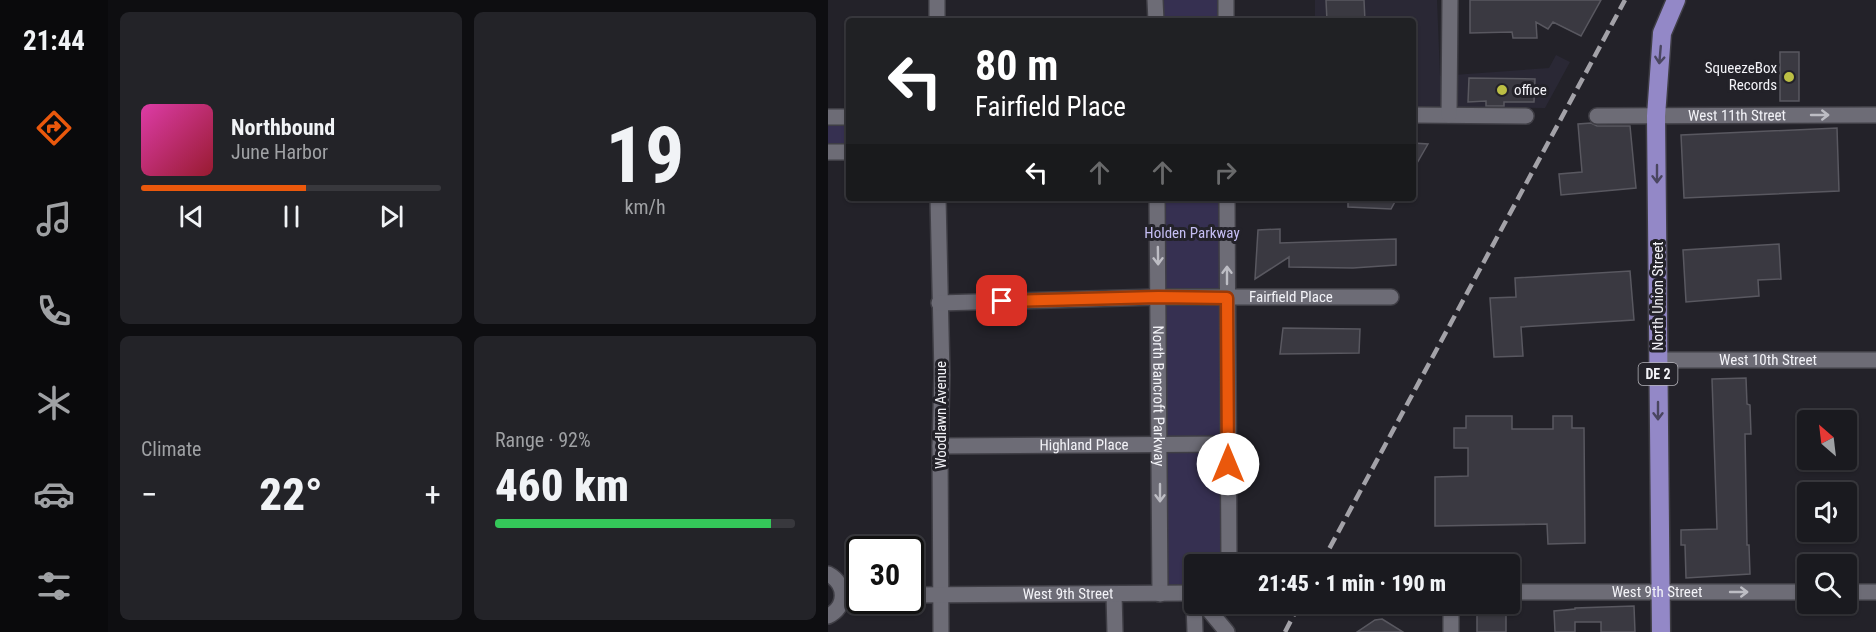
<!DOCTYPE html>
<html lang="en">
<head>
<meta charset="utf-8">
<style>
	body { margin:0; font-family:"Roboto Condensed",sans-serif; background:#232328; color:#f1f3f6; height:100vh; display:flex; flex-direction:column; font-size:22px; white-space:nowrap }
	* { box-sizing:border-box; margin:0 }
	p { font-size:20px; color:#9fa1a4 }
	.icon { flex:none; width:33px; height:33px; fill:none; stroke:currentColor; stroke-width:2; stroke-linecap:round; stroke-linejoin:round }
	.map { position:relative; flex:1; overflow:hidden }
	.details { display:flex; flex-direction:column; gap:12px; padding:12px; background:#0e0e11; width:720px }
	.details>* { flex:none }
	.guide { position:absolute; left:18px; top:18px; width:570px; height:183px; border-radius:6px; box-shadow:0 2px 4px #0004,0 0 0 2px #38383d; background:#202124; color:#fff; overflow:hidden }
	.needle { width:39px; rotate:332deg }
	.controls { position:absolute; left:969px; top:410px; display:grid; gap:12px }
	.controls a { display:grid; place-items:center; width:60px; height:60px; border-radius:6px; background:#1a1a1f; box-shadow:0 2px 4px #0004,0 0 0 2px #38383d; font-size:30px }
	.speed { position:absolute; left:18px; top:536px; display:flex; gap:12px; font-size:30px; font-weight:700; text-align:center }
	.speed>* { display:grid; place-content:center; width:78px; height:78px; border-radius:50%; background:#1a1a1f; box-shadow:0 2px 4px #0004,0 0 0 2px #38383d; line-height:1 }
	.speed .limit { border:3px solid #111; border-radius:9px; background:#fff; color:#111 }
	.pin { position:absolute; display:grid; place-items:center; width:51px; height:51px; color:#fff; margin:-26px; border-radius:12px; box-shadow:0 3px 9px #0006 }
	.me { position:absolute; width:66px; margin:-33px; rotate:0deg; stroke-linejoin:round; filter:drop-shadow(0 0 4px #0008) }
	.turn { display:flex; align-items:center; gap:21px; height:126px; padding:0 30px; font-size:27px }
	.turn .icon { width:78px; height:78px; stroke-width:2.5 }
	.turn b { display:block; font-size:42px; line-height:51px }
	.lanes { display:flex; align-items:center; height:57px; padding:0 30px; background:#0003; justify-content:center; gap:30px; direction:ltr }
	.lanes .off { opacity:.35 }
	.big { font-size:45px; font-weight:800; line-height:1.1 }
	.details .tile { flex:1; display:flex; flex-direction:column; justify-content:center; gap:9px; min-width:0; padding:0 21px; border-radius:9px; background:#232328 }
	.details .dial { align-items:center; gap:0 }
	.dial b { font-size:78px; line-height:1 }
	.song { display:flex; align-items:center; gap:18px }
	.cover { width:72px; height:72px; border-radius:9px; background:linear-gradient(135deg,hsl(320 70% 55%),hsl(350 70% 35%)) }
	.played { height:6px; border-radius:3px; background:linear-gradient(90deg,#ea580c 55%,#38383d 55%) }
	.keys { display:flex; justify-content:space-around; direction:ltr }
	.heat { display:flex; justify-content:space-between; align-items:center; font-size:33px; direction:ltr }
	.charge { height:9px; border-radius:4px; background:linear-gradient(90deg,#34c759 92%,#38383d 0) }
	.details .tiles { flex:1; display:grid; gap:12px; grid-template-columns:repeat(2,1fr) }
	.trip { position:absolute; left:356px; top:554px; width:336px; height:60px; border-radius:6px; background:#1a1a1f; box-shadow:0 2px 4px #0004,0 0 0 2px #38383d; font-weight:800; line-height:60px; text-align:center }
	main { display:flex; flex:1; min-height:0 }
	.dock { display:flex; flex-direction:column; width:108px; justify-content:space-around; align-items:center; background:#0a0a0c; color:#9fa1a4 }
	.dock .icon { width:42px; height:42px }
	.dock .active { color:#ea580c }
	.dock b { font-size:27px; color:#f1f3f6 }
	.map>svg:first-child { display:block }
	.built { fill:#2a2835 }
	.green { fill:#363051 }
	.building { fill:#3a3941; stroke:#595860; stroke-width:1.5 }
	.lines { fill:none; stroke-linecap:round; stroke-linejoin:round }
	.street-casing { stroke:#3f3e45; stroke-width:18 }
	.primary-casing { stroke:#3f3e45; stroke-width:21 }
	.street { stroke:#6d6c76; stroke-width:15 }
	.primary { stroke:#9388c7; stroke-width:18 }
	.rail { stroke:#a3a2a8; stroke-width:4.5; stroke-dasharray:12 6; stroke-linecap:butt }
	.oneway { stroke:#4a4660 }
	.oneway2 { stroke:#bdbdc4 }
	.route-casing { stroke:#983908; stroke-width:15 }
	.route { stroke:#ea580c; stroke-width:10 }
	.poi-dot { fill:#bcbf44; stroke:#232229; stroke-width:2 }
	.labels { text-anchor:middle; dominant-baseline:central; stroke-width:6; stroke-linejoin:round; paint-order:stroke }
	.shield { fill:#232229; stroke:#b5b4ba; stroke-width:1.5 }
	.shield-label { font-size:14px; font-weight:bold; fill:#f3f3f8 }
	.poi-label { font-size:15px; fill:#f3f3f8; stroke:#232229; text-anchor:end }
	.street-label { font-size:15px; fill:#f3f3f8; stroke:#232229 }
	.park-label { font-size:15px; fill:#c5bef3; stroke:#232229 }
</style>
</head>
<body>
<main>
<nav class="dock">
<b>21:44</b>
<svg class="icon active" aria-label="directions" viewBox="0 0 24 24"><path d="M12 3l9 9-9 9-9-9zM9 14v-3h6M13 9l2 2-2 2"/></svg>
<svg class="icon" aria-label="music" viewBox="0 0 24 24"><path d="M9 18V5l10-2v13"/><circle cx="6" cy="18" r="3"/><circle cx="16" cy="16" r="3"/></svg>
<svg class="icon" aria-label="phone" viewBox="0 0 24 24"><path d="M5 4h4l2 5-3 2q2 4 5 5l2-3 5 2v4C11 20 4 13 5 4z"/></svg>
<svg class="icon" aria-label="climate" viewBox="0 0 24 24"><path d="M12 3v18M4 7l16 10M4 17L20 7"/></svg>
<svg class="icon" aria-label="car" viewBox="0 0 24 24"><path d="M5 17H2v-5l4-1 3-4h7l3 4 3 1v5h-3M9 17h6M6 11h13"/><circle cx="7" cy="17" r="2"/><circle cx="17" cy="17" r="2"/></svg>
<svg class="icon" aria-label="filters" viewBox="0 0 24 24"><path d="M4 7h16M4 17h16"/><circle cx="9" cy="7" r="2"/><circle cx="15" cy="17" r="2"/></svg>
</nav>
<section class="details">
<div class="tiles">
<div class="tile">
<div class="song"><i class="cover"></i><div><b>Northbound</b><p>June Harbor</p></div></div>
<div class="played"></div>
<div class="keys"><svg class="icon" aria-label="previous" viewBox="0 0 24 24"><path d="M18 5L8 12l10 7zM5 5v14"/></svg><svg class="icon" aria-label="pause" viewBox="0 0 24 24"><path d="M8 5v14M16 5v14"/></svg><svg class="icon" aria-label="next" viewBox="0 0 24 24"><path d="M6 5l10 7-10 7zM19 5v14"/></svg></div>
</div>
<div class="tile dial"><b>19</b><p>km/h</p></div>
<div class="tile"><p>Climate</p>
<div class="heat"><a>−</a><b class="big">22°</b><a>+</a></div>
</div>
<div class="tile"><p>Range · 92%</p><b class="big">460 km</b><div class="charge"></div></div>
</div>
</section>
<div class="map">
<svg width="1048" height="632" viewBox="0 0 1048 632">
	<rect width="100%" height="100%" fill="#232229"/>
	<!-- built -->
	<path class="built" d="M487 0H609L612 76 721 68 728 55 742 62 717 108 585 107V21H487Z"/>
	<!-- green -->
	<path class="green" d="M327 0H398V21H328Z
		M0 117H21V152H0Z
		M329 198H399L401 564H366V593L332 594Z"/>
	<!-- building -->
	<path class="building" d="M498 0H536L537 21H499Z
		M642 0H773L753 36 725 22 720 29 708 22 709 38H685L684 32 642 33Z
		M952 52H971V101H952Z
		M641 78 707 79 706 102H676V106H658V101L640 102Z
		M763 123 769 126H802L808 188 733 195 731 174 754 172 750 124Z
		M1009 128 1011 191 856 198 853 135Z
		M585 143 600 144 585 170Z
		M520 198H569L563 209 520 207Z
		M452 229V243L568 239V265L525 268 461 267V257L427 279 430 230Z
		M951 244 953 279 930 280 931 296 858 302 855 250Z
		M802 271 806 320 693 327 695 356 666 357 662 298 688 297 687 278Z
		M455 328 532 329 531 353 452 354Z
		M918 378 919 404 922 405 923 434H917L919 545H921L922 574 858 578 857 545H853V530L889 529 884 379Z
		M638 416H684V429H725V416H744V428H756L757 543 720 544 719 524 607 526V477L640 476V448H626V428H638Z
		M806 606 807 632H773V622H747V632H727L726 611 747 609V608Z
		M649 615H678V632H649Z
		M554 619 575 632H529L547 620Z"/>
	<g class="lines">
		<defs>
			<g id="street">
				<path d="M109 0V21"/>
				<path d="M327 0 328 21"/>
				<path d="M398 0V21"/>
				<path d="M585 115 698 116"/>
				<path d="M621 115 622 0"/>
				<path id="s1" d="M769 116 1048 115"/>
				<path d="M0 117H21"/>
				<path d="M0 152H21"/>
				<path d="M110 198 114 375 112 446 113 632"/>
				<path id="s2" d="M329 198 332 594"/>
				<path d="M399 198 401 564"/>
				<path id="s3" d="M111 303 330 297H563"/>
				<path id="s4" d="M830 360H1048"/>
				<path id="s5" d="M112 446 400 444"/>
				<path d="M0 574C19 584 19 607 0 616"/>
				<path id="s6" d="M681 592H980"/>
				<path d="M1018 592H1048"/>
				<path d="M286 594 287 632"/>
				<path d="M15 595H32"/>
				<path id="s7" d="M82 595 366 593"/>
				<path d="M366 603 367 632"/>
				<path d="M375 603 399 632"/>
				<path d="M623 603V632"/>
			</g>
			<path id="primary" d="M833 632 828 116 834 33 848 0"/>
		</defs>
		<!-- street casing -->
		<use href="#street" class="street-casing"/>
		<!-- primary casing -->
		<use href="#primary" class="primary-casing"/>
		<!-- street -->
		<use href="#street" class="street"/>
		<!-- primary -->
		<use href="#primary" class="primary"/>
		<!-- rail -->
		<path class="rail" d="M493 564 797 0
			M457 632 472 603"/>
	</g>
	<!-- one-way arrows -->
	<defs><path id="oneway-shaft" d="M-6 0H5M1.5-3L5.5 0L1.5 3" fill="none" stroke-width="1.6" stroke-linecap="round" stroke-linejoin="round" transform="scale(1.5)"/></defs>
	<g class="oneway">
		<use href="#oneway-shaft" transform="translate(832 55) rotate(95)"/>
		<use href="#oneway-shaft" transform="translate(829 174) rotate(90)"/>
		<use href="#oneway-shaft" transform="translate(830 411) rotate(90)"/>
	</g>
	<g class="oneway2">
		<use href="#oneway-shaft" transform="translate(992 115)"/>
		<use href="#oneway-shaft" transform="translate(330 256) rotate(89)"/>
		<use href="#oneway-shaft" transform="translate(399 275) rotate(-90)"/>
		<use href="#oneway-shaft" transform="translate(332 493) rotate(90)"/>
		<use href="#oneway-shaft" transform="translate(911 592)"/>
	</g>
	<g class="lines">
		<defs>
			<path id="route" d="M174 301 330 297 399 298 400 464"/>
		</defs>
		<!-- route casing -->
		<use href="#route" class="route-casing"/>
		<!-- route -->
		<use href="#route" class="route"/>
	</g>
	<!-- markers -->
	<g class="poi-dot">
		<circle cx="961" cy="77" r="6"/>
		<circle cx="674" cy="90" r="6"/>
	</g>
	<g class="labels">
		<!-- shield labels -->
		<rect class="shield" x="810.5" y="363" width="39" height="22" rx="4.5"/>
		<g class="shield-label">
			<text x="830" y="374">DE 2</text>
		</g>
		<!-- poi labels -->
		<g class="poi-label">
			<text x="949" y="68">SqueezeBox<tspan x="949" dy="17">Records</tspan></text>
			<text x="686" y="90" text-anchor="start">office</text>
		</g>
		<!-- street labels -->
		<g class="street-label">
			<text stroke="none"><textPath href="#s1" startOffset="140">West 11th Street</textPath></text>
			<text transform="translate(830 296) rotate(-90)">North Union Street</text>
			<text stroke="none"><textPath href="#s3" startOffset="352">Fairfield Place</textPath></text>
			<text stroke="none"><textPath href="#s4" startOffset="110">West 10th Street</textPath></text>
			<text stroke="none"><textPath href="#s2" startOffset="198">North Bancroft Parkway</textPath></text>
			<text transform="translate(113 415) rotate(-90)">Woodlawn Avenue</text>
			<text stroke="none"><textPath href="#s5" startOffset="144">Highland Place</textPath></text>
			<text stroke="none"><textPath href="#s6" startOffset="148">West 9th Street</textPath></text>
			<text stroke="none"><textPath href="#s7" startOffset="158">West 9th Street</textPath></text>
		</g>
		<!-- park labels -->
		<g class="park-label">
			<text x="364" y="233">Holden Parkway</text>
		</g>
	</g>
</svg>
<div class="controls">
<a><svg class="needle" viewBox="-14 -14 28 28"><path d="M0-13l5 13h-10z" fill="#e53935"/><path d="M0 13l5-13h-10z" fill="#9fa1a4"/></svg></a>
<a><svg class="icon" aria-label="sound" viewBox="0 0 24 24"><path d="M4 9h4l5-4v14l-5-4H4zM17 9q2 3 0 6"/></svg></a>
<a><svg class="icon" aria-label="search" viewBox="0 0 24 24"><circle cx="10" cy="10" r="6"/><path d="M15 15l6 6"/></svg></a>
</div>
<div class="speed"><div class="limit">30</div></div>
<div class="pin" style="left:174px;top:301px;background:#d93025"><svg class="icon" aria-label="arrive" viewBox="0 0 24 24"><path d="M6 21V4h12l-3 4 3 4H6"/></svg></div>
<svg class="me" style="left:400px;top:464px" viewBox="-20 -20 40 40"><circle r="19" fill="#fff"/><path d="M0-13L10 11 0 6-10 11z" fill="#ea580c"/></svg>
<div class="trip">21:45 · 1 min · 190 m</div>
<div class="guide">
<div class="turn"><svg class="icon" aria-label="left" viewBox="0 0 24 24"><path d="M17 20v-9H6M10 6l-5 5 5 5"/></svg><div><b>80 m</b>Fairfield Place</div></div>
<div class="lanes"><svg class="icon" aria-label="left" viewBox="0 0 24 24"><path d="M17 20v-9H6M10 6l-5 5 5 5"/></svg><svg class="icon off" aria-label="ahead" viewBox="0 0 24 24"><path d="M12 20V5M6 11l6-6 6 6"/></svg><svg class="icon off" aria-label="ahead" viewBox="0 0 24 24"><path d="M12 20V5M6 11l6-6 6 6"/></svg><svg class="icon off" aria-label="right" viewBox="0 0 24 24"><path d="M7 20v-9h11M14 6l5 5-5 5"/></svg></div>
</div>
</div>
</main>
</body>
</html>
